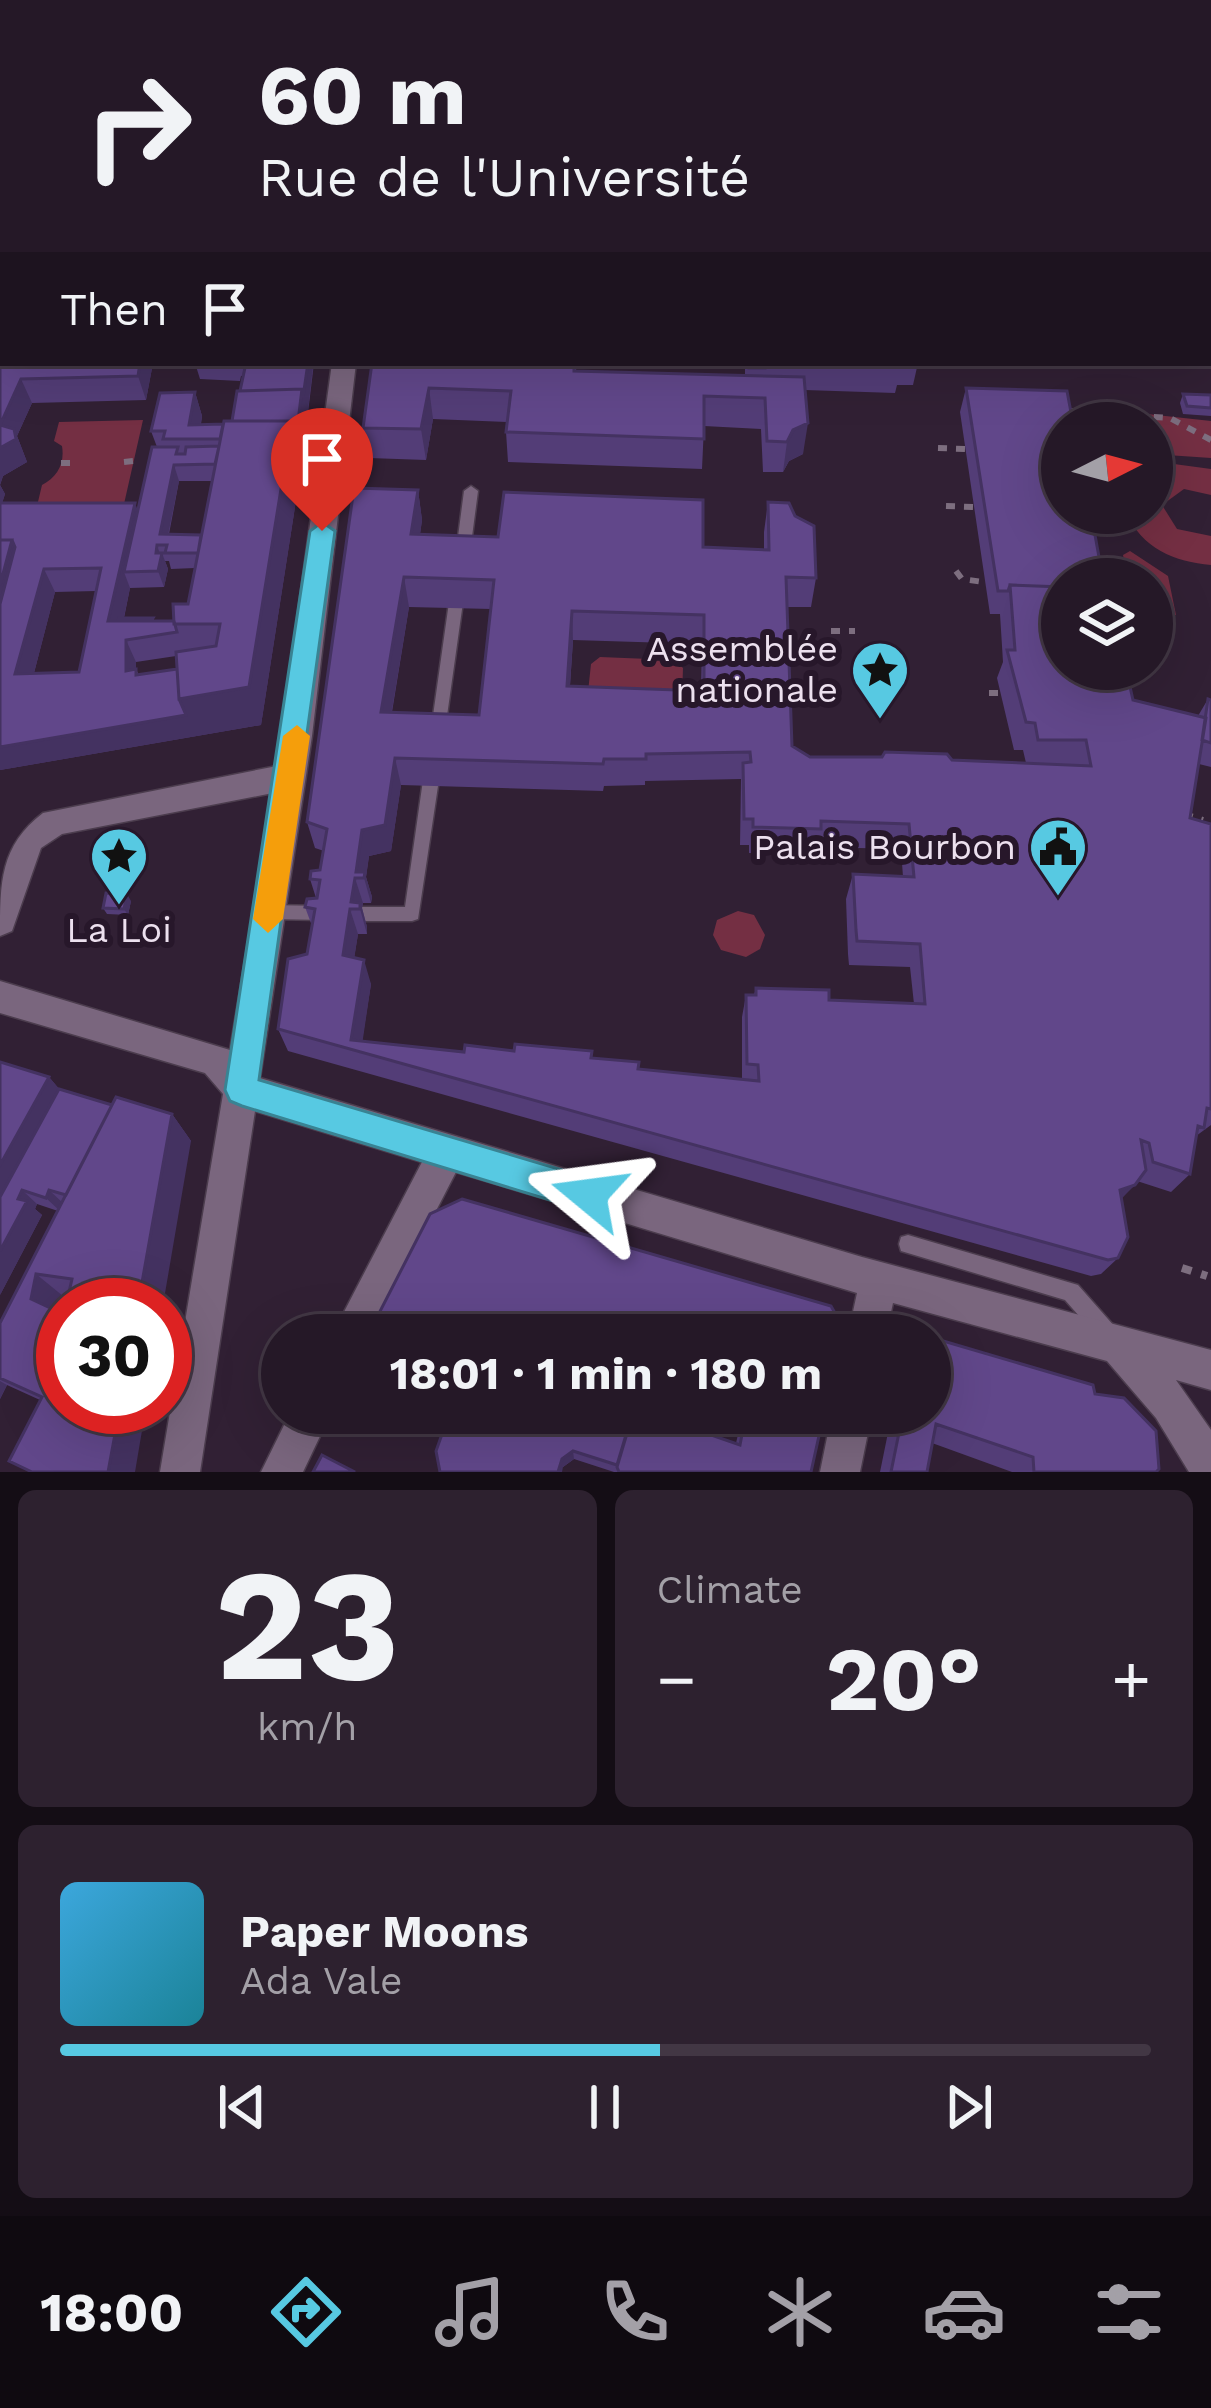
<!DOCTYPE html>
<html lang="en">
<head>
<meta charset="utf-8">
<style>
	body { margin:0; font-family:"Work Sans",sans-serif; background:#2d212f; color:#f1f3f6; height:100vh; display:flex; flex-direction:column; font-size:45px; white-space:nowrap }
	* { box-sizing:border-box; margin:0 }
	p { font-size:39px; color:#a3a0a7 }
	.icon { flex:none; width:66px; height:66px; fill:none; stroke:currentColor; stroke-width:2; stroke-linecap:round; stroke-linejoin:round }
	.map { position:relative; height:1472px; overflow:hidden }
	.details { display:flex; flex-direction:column; gap:18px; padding:18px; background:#140d15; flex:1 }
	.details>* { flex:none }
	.hud { position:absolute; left:0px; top:0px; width:1212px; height:366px; box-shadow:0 12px 48px #0002,0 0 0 3px #423744; background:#251827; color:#f1f3f6; overflow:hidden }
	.needle { width:78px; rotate:84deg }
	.controls { position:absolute; left:1041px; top:402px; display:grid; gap:24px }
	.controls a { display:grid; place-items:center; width:132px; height:132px; border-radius:50%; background:#251827; box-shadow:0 12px 48px #0002,0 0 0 3px #423744; font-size:60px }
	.speed { position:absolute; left:36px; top:1278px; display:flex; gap:24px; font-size:60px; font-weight:700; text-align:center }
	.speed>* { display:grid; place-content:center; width:156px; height:156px; border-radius:50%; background:#251827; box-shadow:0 12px 48px #0002,0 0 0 3px #423744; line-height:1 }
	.speed .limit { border:18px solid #d22; background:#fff; color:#111 }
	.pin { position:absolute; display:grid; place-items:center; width:102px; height:102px; color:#fff; margin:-123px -51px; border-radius:50% 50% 50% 0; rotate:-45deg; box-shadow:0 0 12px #0007 }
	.pin .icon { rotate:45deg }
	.me { position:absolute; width:132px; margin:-66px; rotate:286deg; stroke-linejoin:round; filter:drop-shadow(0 0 9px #0008) }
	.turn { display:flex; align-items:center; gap:42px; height:252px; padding:0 60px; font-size:54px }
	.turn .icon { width:156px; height:156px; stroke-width:2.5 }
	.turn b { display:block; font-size:84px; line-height:102px }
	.then { display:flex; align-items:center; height:114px; padding:0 60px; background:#0003; gap:24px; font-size:45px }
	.big { font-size:90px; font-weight:700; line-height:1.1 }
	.details .tile { flex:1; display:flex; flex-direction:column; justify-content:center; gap:18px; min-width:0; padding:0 42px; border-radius:18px; background:#2d212f }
	.details .dial { align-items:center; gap:0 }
	.dial b { font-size:156px; line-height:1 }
	.song { display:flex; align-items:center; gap:36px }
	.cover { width:144px; height:144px; border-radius:18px; background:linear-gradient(135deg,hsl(200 70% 55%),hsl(190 70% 35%)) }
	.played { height:12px; border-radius:6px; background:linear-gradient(90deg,#57c9e2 55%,#423744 55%) }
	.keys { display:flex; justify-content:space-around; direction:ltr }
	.heat { display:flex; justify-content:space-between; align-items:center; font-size:66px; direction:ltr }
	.details .tiles { flex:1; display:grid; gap:18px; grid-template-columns:1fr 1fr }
	.tile:last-child { grid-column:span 2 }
	.trip { position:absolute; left:261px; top:1314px; width:690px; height:120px; border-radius:60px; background:#251827; box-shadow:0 12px 48px #0002,0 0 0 3px #423744; font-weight:700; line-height:120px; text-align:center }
	.dock { display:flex; height:192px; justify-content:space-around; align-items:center; background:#0f0a10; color:#a3a0a7 }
	.dock .icon { width:84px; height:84px }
	.dock .active { color:#57c9e2 }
	.dock b { font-size:54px; color:#f1f3f6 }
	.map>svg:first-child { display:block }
	.green { fill:#742f43 }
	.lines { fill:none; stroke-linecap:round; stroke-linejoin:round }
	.lane-casing { stroke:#4c3d4e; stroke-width:3 }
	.street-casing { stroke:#4c3d4e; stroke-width:3 }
	.primary-casing { stroke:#4c3d4e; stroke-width:3 }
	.path-far2 { stroke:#7d6e7f; stroke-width:4.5; stroke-dasharray:6 6; stroke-linecap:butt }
	.path-far1 { stroke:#7d6e7f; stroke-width:6; stroke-dasharray:9 9; stroke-linecap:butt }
	.path { stroke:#7d6e7f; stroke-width:8; stroke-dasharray:10 10; stroke-linecap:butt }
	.lane { fill:#7a667e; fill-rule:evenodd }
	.street { fill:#7a667e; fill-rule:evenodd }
	.primary { fill:#aa6596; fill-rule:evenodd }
	.wall { fill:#533d77; fill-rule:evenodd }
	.shaded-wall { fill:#443261 }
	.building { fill:#61478a; stroke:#443261; stroke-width:3; fill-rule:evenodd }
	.route { fill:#57c9e2; stroke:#398393; stroke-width:3 }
	.slow { fill:#f59e0b }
	.labels { text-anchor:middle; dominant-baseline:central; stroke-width:12; stroke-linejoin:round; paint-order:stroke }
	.poi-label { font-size:36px; fill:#ece0ee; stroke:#27172a; text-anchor:end }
</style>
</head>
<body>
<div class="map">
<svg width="1211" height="1472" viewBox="0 0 1211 1472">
	<rect width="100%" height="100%" fill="#312034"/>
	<!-- green -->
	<path class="green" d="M1129 412 1211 421V458L1152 454V423H1130L1124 416Z
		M143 420 124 504 37 506 42 485C57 477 65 464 62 446L54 441 59 422Z
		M1174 464 1211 469V495L1184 489 1162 505 1177 529 1211 536V565C1175 562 1141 548 1127 513H1152V468Z
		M1130 551 1168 576 1176 615 1152 618V579H1128L1123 555Z
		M600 657 674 660 683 668 682 697 588 692 591 664Z
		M738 911 754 915 765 935 760 949 746 957 721 950 713 935 717 920Z"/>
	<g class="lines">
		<defs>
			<path id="lane" d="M471 486 478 491 470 552 463 557 456 552 464 491Z
				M458 583 465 588 445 730 443 734H433L431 730 451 588Z
				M433 760 438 762 441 766 418 919 412 921H361L355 919 353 914 355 909 361 907H405L425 766 428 762Z
				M269 905 324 906 330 908 332 913 330 918 324 920 269 919 263 917 261 912 263 907Z
				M908 1235 1078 1285 1115 1327 1118 1334 1115 1341 1108 1344 1101 1341 1065 1300 901 1251 899 1244 901 1237Z"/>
			<path id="street" d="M378 0H398V3H378Z
				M1182 0H1203L1205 3H1184Z
				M332 363H356L312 736 260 1078 862 1257 1211 1350V1390L1176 1380 1211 1430V1472H1189L1156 1418 1107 1361 893 1303 886 1335H848L857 1293 456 1172 372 1335H332L422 1162 255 1111 200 1472H160L223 1094 205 1073 0 1013V981L230 1050 273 793 62 834 41 848 12 931 0 936C0 882 0 846 43 813L277 766Z
				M290 1413H331L303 1472H261Z
				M832 1413H872L860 1472H820Z"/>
			<path id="primary" d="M1093 0H1123L1125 3H1095Z
				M1209 156H1211V179H1209Z"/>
		</defs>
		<!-- lane casing -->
		<use href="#lane" class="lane-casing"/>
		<!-- street casing -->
		<use href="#street" class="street-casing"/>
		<!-- primary casing -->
		<use href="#primary" class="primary-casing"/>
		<!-- path-far2 -->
		<path class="path-far2" d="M130 3 170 2"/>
		<!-- path-far1 -->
		<path class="path-far1" d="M1064 411 1170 418 1211 440
			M938 448 965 449
			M124 462 134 461
			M61 463H70
			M946 506 973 507
			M956 571 962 579 983 582
			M831 631H855
			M989 693H999
			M1184 814 1203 820"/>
		<!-- path -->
		<path class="path" d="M1182 1268 1207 1276"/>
		<!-- lane -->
		<use href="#lane" class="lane"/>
		<!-- street -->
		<use href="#street" class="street"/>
		<!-- primary -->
		<use href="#primary" class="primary"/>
	</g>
	<!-- wall -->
	<path class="wall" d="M0 70H3V363H153L146 400 32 403 17 436 27 462 3 476 0 485 5 494 2 503 138 510 157 447 151 431 195 392 202 416 201 424H223L232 421 243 376H241L240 381 200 379 195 363H314L302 462 261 725 0 770ZM179 481H212L201 535 169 534ZM165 561H169L171 569 195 568 188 604 174 621H154L153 618H124L130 588 164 587 168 569ZM96 591 79 672 34 673 55 592ZM176 656 177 669 139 675 136 669V662Z
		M372 363H577L576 371 745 376V363H918L913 385H897L895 393 805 390 803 454 789 461 783 472H763L761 429 704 426 702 469 508 462 506 432 507 422 433 419 426 460 369 458 363 428Z
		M966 388 1103 579 1133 700 1198 716 1208 699 1211 700V767L1199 764 1190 818 1211 824V1125L1196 1136 1190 1174 1171 1192 1137 1181 1121 1199 1118 1258 1101 1274 1091 1276 288 1051 278 1029 307 954 312 926 305 907 316 898 310 879 320 870 324 851 315 848 307 822 418 490 422 520 420 534 764 550V532L768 502 816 578 811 607H787L792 746 810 757 1026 763 1023 750H1014L997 678 1003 662 1000 614H990L960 412ZM409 607 491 609 479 715 392 712ZM573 640 702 644 701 690 570 686ZM741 779 740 845H749V853L815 854 817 847 901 849 903 877 853 874 846 899 848 954 849 965 910 967 914 1004 829 1000 756 988 754 995H746L742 1017V1079L638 1069 592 1058 464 1052 362 1041 371 984 354 958 358 934H367V927L362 908 363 903H371L372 897 366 877 369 856 391 851 401 785 603 791 604 786 645 785V781Z
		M1183 394 1211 395V416L1183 414 1180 403Z
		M131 901 128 915 107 914 103 908Z
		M49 1077 59 1089 112 1105 172 1114 191 1141 68 1296H63L40 1400 7 1385 0 1399V1323L58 1211 37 1204 35 1209 42 1215 0 1295Z
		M430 1214 841 1335H381L374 1323Z
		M1095 1394 1156 1472H1012L932 1443 927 1472H880L892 1413H930Z
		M457 1413 736 1443 741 1422 733 1420 734 1413H824L811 1472H614L574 1459 563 1467Z"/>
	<!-- shaded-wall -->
	<path class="shaded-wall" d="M3 76V153L0 146V83Z
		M140 363H153L146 400 138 376Z
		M308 363H312L313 367 302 462 261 725 0 770V747L179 699 249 687 292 421Z
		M21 379 32 403 17 436 27 462 3 476 0 485 5 494 0 510V425Z
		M429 388 433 419 426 460 421 429Z
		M195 392 202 416 198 439 189 425Z
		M808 423 803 454 789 461 783 472 787 442 793 430Z
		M174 465 179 481 166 545 160 534Z
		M418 490 422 520 416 564 411 534Z
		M135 503 144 526 124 572 130 588 120 636 108 621Z
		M12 540 26 570 0 674V585Z
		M157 545 161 557 162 553 168 569 164 587 158 571Z
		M44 569 55 592 28 696 15 674Z
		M404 577 409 607 387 740 381 712Z
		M572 611 573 640 568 714 567 686Z
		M126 640 136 662V693L126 671Z
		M395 758 401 785 391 851 369 856 366 877 372 897 371 903 364 878 356 872 362 830Z
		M355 878 363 903 362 908 367 927V934L360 909 351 902Z
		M127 894 131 901 128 915 124 909Z
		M350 909 358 934 351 979 343 955Z
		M364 960 371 984 361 1052 351 1040Z
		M49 1077 73 1105 22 1190 37 1204 35 1209 42 1215 0 1295V1165Z
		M172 1114 191 1141 163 1305H138Z
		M1135 1185 1117 1203 1120 1190Z
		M49 1190 64 1204 61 1212 46 1198Z
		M36 1274 63 1296 58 1319 31 1299Z
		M475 1319 480 1335H463L468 1321Z
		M519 1327 521 1335H500Z
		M0 1381 7 1385 0 1399Z
		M120 1407H146L135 1472H108Z
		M573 1451 574 1459 563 1467 562 1472H558L562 1459Z"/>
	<!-- building -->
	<path class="building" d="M637 0H968L969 3H637Z
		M3 117V153H0V128Z
		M0 180H3V268H0Z
		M3 281V298L0 308V288Z
		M3 298V328H0V308Z
		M0 346H3V363H140L138 376 21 379 0 425 14 429 16 439 0 448Z
		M246 363H308L303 397 302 389 240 391Z
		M372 363H574V371L804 377 808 423 793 430 787 442 767 441 765 398 704 396V439L506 432 511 391 429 388 421 429 363 428Z
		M749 363H765V368H749Z
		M966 388 1067 391 1073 423H1062V513H1091L1103 579H1062V587L1010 585 1008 591H998Z
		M302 389 296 438 292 421H232L237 391Z
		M195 392 189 425 223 424 220 439H163L165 431H151L160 393Z
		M1183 394 1211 395V408L1187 406Z
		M224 421H292L249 687 179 699 176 652 216 646 220 624H174L173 604H188Z
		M219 446 215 464 174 465 160 534 201 535 198 553H165L167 545H157L156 553H162L158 571 124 572 152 447H178L176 454H185L186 447Z
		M354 488 418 490 411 534 498 537 504 492 703 500V547L769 550 768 502 789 503 795 516 814 526 816 578 786 577 792 746 810 757H882L885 752 947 754 952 760 1091 766 1086 740H1038L1035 723 1026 722 1007 650H1015L1010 585 1062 587V669H1126L1133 700 1206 718 1190 818 1211 824V1109L1207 1108 1204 1128 1198 1126 1190 1174 1153 1162 1149 1143 1141 1140 1146 1170 1135 1185 1120 1190 1128 1237 1118 1258 1108 1260 278 1029 288 959 307 954 315 909 305 907 307 899 317 898 320 880 310 879 311 871 320 870 327 829 307 822ZM404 577 494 580 479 715 381 712ZM572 611 704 615V691L567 686ZM750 752 751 762 743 763 744 819H753V827L821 829V821L909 824 914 877 853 874 856 930 857 941 920 944 925 1004 829 1000V990L756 988V995H746L747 1064 758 1065 759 1081 638 1069 639 1062 591 1058 592 1051 515 1044 514 1051 465 1045 464 1052 351 1040 364 960 343 955 350 909H360V903L351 902 355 878H364L365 872H356L362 830 385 825 395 758 603 764 604 759H646V754Z
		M0 503H135L108 621H174L177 632 126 640V671L136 669V675L177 669 179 699 186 715 0 747V604L15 547 12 540H0ZM101 568 79 672 15 674 44 569Z
		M0 540H12L0 585Z
		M119 618H153L151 621H118Z
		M1208 699 1211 700V743L1202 740Z
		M106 893 127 894 124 909 103 908Z
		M0 1062 49 1077 0 1165Z
		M59 1089 112 1105 66 1195 49 1190 46 1198 22 1190 18 1199 27 1201 0 1251V1197Z
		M116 1097 172 1114 138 1305H66L72 1279 36 1274 31 1299 63 1314V1407H120L108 1472H32L9 1461 42 1397 0 1378V1323Z
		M462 1199 831 1306 843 1327 841 1335H651L643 1331V1335H607L609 1327 593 1322 589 1335H545L519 1327 500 1335H494L475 1319 468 1321 463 1335H412L374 1323 430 1214Z
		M933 1338 1093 1385 1095 1394 1124 1398 1156 1431 1159 1469 1156 1472H1034L1033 1457 936 1424 927 1472H891L903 1413H930V1340Z
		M457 1413H627L632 1415 617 1465 573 1451 562 1459 558 1472H440L436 1451 447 1420Z
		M633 1413H648L740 1445 746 1413H824L811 1472H619L617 1467Z
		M322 1455 355 1472H313Z"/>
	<!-- route -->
	<path class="route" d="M322 522 335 531 259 1080 589 1178 601 1183 606 1195 601 1207 589 1212 242 1106 230 1101 225 1090 310 531Z"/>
	<!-- slow -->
	<path class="slow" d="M297 725 310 736 283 919 268 933 253 919 283 736Z"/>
	<!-- icons -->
	<defs>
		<symbol id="sight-pin" viewBox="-11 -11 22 30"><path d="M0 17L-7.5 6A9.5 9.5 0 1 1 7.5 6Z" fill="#57c9e2" stroke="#27172a"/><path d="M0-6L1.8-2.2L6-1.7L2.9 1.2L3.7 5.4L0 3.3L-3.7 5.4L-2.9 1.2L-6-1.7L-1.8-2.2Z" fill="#111"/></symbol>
		<symbol id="civic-pin" viewBox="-11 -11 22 30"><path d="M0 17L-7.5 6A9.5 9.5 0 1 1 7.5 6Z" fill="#57c9e2" stroke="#27172a"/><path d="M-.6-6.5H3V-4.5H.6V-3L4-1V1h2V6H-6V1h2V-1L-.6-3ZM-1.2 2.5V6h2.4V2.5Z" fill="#111"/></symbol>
	</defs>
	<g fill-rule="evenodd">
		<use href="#sight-pin" x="847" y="637" width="66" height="90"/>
		<use href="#civic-pin" x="1025" y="814" width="66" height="90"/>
		<use href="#sight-pin" x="86" y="823" width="66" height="90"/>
	</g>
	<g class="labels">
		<!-- poi labels -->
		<g class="poi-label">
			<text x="838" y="649">Assemblée<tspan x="838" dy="41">nationale</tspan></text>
			<text x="1016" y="847">Palais Bourbon</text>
			<text x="119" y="930" text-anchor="middle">La Loi</text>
		</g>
	</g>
</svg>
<div class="controls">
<a><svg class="needle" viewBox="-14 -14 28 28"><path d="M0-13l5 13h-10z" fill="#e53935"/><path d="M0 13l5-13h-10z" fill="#a3a0a7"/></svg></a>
<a><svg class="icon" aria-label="layers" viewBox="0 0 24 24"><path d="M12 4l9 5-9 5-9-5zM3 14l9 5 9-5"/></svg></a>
</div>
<div class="speed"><div class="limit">30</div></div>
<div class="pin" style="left:322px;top:531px;background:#d93025"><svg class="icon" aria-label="arrive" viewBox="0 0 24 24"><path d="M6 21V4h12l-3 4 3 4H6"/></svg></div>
<svg class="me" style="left:589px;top:1195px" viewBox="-20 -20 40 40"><path d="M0-17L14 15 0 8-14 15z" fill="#57c9e2" stroke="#fff" stroke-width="4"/></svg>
<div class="trip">18:01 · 1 min · 180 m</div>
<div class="hud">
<div class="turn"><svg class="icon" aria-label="right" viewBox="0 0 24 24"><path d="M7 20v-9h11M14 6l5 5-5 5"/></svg><div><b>60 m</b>Rue de l'Université</div></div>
<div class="then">Then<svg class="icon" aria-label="arrive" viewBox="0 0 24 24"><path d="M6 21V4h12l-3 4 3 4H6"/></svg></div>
</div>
</div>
<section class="details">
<div class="tiles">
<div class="tile dial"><b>23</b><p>km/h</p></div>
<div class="tile"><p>Climate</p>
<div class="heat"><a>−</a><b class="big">20°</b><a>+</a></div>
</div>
<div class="tile">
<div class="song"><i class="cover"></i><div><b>Paper Moons</b><p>Ada Vale</p></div></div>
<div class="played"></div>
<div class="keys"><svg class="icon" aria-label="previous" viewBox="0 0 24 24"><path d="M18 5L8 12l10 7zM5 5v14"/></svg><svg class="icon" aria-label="pause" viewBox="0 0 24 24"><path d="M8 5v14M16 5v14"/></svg><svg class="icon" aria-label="next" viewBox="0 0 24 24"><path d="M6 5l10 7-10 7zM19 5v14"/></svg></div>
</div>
</div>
</section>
<nav class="dock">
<b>18:00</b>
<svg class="icon active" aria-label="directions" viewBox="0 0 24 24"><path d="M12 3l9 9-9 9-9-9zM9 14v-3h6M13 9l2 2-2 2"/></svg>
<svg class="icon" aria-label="music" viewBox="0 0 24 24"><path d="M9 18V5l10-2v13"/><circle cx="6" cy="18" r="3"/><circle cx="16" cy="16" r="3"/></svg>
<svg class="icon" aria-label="phone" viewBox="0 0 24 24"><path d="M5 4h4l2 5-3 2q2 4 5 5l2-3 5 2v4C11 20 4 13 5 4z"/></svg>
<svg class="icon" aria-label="climate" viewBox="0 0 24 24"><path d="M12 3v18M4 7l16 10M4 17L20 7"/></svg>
<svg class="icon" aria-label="car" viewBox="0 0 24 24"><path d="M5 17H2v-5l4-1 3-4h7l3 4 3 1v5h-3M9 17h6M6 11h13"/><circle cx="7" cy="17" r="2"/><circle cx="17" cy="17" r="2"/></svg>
<svg class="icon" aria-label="filters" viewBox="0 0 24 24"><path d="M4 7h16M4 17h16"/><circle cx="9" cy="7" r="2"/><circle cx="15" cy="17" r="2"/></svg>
</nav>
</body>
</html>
